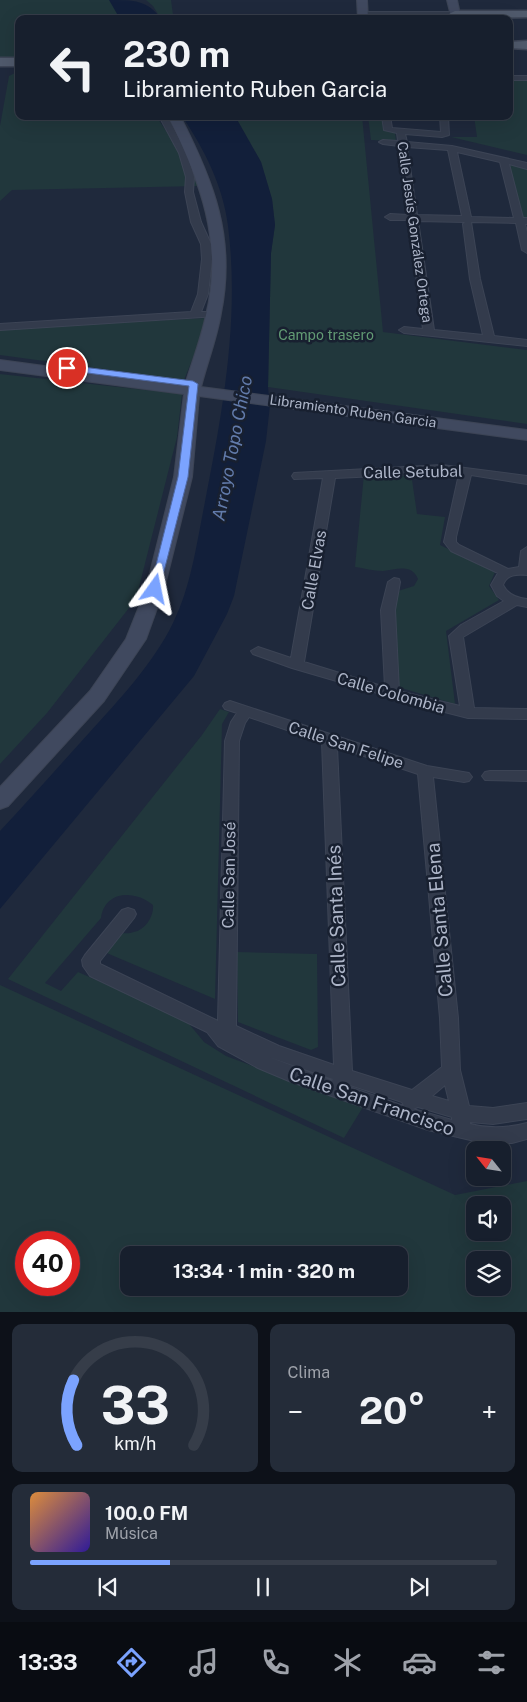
<!DOCTYPE html>
<html lang="es">
<head>
<meta charset="utf-8">
<style>
	body { margin:0; font-family:"Public Sans",sans-serif; background:#242c39; color:#f1f3f6; height:100vh; display:flex; flex-direction:column; font-size:19px; white-space:nowrap }
	* { box-sizing:border-box; margin:0 }
	p { font-size:16px; color:#9ea2aa }
	.icon { flex:none; width:28px; height:28px; fill:none; stroke:currentColor; stroke-width:2; stroke-linecap:round; stroke-linejoin:round }
	.map { position:relative; height:1312px; overflow:hidden }
	.drawer { display:flex; flex-direction:column; gap:12px; padding:12px; background:#0d1119; flex:1 }
	.drawer>* { flex:none }
	.top-card { position:absolute; left:15px; top:15px; width:498px; height:105px; border-radius:10px; box-shadow:0 5px 20px #0002,0 0 0 1px #363d49; background:#171f2d; color:#f1f3f6; overflow:hidden }
	.needle { width:32px; rotate:300deg }
	.fabs { position:absolute; left:466px; top:1141px; display:grid; gap:10px }
	.fabs a { display:grid; place-items:center; width:45px; height:45px; border-radius:10px; background:#171f2d; box-shadow:0 5px 20px #0002,0 0 0 1px #363d49; font-size:25px }
	.speed { position:absolute; left:15px; top:1231px; display:flex; gap:10px; font-size:25px; font-weight:700; text-align:center }
	.speed>* { display:grid; place-content:center; width:65px; height:65px; border-radius:50%; background:#171f2d; box-shadow:0 5px 20px #0002,0 0 0 1px #363d49; line-height:1 }
	.speed .limit { border:8px solid #d22; background:#fff; color:#111 }
	.pin { position:absolute; display:grid; place-items:center; width:42px; height:42px; color:#fff; margin:-21px; border:2px solid #fff; border-radius:50%; box-shadow:0 1px 5px #0007 }
	.me { position:absolute; width:55px; margin:-28px; rotate:12deg; stroke-linejoin:round; filter:drop-shadow(0 0 4px #0008) }
	.turn { display:flex; align-items:center; gap:18px; height:105px; padding:0 25px; font-size:22px }
	.turn .icon { width:65px; height:65px; stroke-width:2.5 }
	.turn b { display:block; font-size:35px; line-height:42px }
	.big { font-size:38px; font-weight:700; line-height:1.1 }
	.drawer .card { flex:1; display:flex; flex-direction:column; justify-content:center; gap:8px; min-width:0; padding:0 18px; border-radius:10px; background:#242c39 }
	.drawer .dial { align-items:center; gap:0 }
	.dial svg { height:130px; overflow:visible; fill:none; stroke:#363d49; stroke-width:7; stroke-linecap:round; text-anchor:middle }
	.dial text { fill:#f1f3f6; stroke:none }
	.song { display:flex; align-items:center; gap:15px }
	.cover { width:60px; height:60px; border-radius:8px; background:linear-gradient(135deg,hsl(30 70% 55%),hsl(250 70% 35%)) }
	.played { height:5px; border-radius:2px; background:linear-gradient(90deg,#7ba3ff 30%,#363d49 30%) }
	.keys { display:flex; justify-content:space-around; direction:ltr }
	.heat { display:flex; justify-content:space-between; align-items:center; font-size:28px; direction:ltr }
	.drawer .tiles { flex:1; display:grid; gap:12px; grid-template-columns:1fr 1fr }
	.card:last-child { grid-column:span 2 }
	.trip { position:absolute; left:120px; top:1246px; width:288px; height:50px; border-radius:10px; background:#171f2d; box-shadow:0 5px 20px #0002,0 0 0 1px #363d49; font-weight:700; line-height:50px; text-align:center }
	.dock { display:flex; height:80px; justify-content:space-around; align-items:center; background:#090c12; color:#9ea2aa }
	.dock .icon { width:35px; height:35px }
	.dock .current { color:#7ba3ff }
	.dock b { font-size:22px; color:#f1f3f6 }
	.map>svg:first-child { display:block }
	.green { fill:#21373c; fill-rule:evenodd }
	.water { fill:#121f3a }
	.lines { fill:none; stroke-linecap:round; stroke-linejoin:round }
	.street-casing { stroke:#3c4455; stroke-width:2 }
	.secondary-casing { stroke:#3c4455; stroke-width:2 }
	.primary-casing { stroke:#3c4455; stroke-width:3 }
	.street { fill:#333b4c; fill-rule:evenodd }
	.secondary { fill:#40495f; fill-rule:evenodd }
	.primary { fill:#505a6c; fill-rule:evenodd }
	.route { fill:#7ba3ff; stroke:#506aa6 }
	.labels { text-anchor:middle; dominant-baseline:central; stroke-width:5; stroke-linejoin:round; paint-order:stroke }
	.far-street-label { font-size:14px; fill:#adb5c8; stroke:#182030 }
	.far-park-label { font-size:14px; fill:#629b74; stroke:#182030 }
	.street-label { font-size:16px; fill:#adb5c8; stroke:#182030 }
	.water-label { font-size:18px; font-style:italic; fill:#627bab; stroke:#182030 }
	.near-street-label { font-size:19px; fill:#adb5c8; stroke:#182030 }
</style>
</head>
<body>
<div class="map">
<svg width="527" height="1312" viewBox="0 0 527 1312">
	<rect width="100%" height="100%" fill="#1f293c"/>
	<!-- green -->
	<path class="green" d="M0 0H110L121 19H19V58L0 59Z
		M146 0H171L173 15H350V19H161L153 6Z
		M19 71V116H156L187 162 199 186 12 190 0 201V126L9 76Z
		M509 80H527V155L451 137H477L474 116H509Z
		M235 116H362L383 332 527 350V424L268 387 271 253 275 225 272 199 261 162Z
		M368 116H382L383 130 395 133 396 141 371 140Z
		M509 164 527 168V220H524Z
		M205 318 196 350 184 380 0 355V329Z
		M0 374 182 394 177 437 136 599 47 713 0 764Z
		M411 473 417 514 445 517 440 545 495 572 489 586 499 600 446 631 455 704 398 687 393 624 398 591 414 586 418 579C411 563 396 570 383 571 373 571 364 568 355 567L364 474Z
		M220 709 229 712 222 724 215 999 102 951 118 933C123 933 129 934 134 932 146 929 154 916 153 905 135 890 105 890 101 918L45 983 61 991 78 972 185 1019 204 1042 226 1056 363 1107 344 1138 8 979 202 735Z
		M237 952 317 954 318 1047 311 1050 238 1022Z
		M0 985 455 1195 527 1181V1312H0ZM475 1205H502V1232H475ZM26 1242H69V1285H26ZM129 1255H399V1288H129ZM475 1260H502V1288H475Z"/>
	<!-- water -->
	<path class="water" d="M109 0C134 0 148 0 161 19H120Z
		M182 116H235L261 162 272 199 275 225 271 253 268 387 270 405 266 441 234 596 227 614 194 676 0 909V831C30 799 59 766 89 733 119 700 153 664 173 623 191 586 196 547 204 507 222 415 240 320 228 226 223 185 204 149 182 116Z"/>
	<g class="lines">
		<defs>
			<path id="street" d="M363 12H455L458 14 455 16 361 15 360 14Z
				M509 76H527V80H509Z
				M159 116H167L187 153 194 177 193 192 201 222 211 244 212 259 208 294 201 312H218V316L0 330V324L191 312 198 294 202 259 201 244 191 222 185 192 186 177 179 153Z
				M382 116H390L392 128 441 132 440 116H448L449 135 442 137 405 134 407 142 452 146 527 163V169L509 164 523 218H527V224H525L527 232V253L522 250 516 223 471 222 480 279 494 336 527 340V346L404 333 399 330 404 327 423 329 409 220H390L385 217 390 214 408 215 399 146 383 144 379 142 383 140 398 141 397 133 384 130ZM407 147 448 150 462 216 417 215ZM457 152 500 162 514 218 471 217ZM418 221 465 222 463 224 470 279 483 335 434 330Z
				M442 465 527 476V484L471 475 456 537V542L459 545 508 569 519 567 521 551 527 547V575C517 574 507 574 503 585 508 595 517 598 527 599V607L517 605 463 637 474 708 527 709V719L468 718 429 708 292 668 253 654 251 651 258 647 291 658 323 478 294 479 292 476 294 473ZM442 473 459 474 444 542 451 551 498 573 491 585 497 596 504 601 461 625 449 636 460 706 399 691 395 610 400 582 399 579 394 578 388 582 381 610 385 687 304 662 335 478Z
				M230 701 427 766 469 773 472 777 469 781 464 782 433 777 458 1018 460 1070 469 1106 493 1108 527 1103V1119L493 1124 470 1122V1124C489 1129 508 1128 527 1123V1139L512 1143H483L428 1130 289 1081 258 1068 218 1046 207 1032 90 976 83 966 82 960 85 955 122 910 128 908 134 910 136 914 134 918 100 961V964L218 1021 225 741 231 722 237 713 225 709 223 706 225 703ZM249 717 322 742 334 1065 279 1046 236 1026 239 741 245 723ZM337 747 418 774 440 1018 442 1067 412 1090 352 1071ZM269 1057 333 1079 332 1081ZM350 1085 402 1102 404 1106 349 1087ZM445 1085 449 1101 432 1096ZM418 1107 452 1117V1120L413 1109Z
				M490 771H527V781L485 780 482 776 485 772Z"/>
			<path id="secondary" d="M357 0H367L368 19H358Z
				M447 0H457L460 14 459 16H451Z
				M168 116H180C214 182 236 238 221 313 217 338 207 363 201 387L527 430V440L199 396 192 477 164 589 146 639 104 701 8 806 0 809V787L90 691 126 639 146 589 174 477 184 394 0 370V360L185 385C192 362 201 339 206 315 224 243 200 180 168 116Z"/>
			<path id="primary" d="M455 11H527V17L450 19 449 14Z
				M527 41V49L509 48V42Z
				M0 58H19V66H0Z"/>
		</defs>
		<!-- street casing -->
		<use href="#street" class="street-casing"/>
		<!-- secondary casing -->
		<use href="#secondary" class="secondary-casing"/>
		<!-- primary casing -->
		<use href="#primary" class="primary-casing"/>
		<!-- street -->
		<use href="#street" class="street"/>
		<!-- secondary -->
		<use href="#secondary" class="secondary"/>
		<!-- primary -->
		<use href="#primary" class="primary"/>
	</g>
	<!-- route -->
	<path class="route" d="M67 365 193 381 198 384 188 477 159 591H152L150 589 178 477 189 386 64 370 63 368Z"/>
	<g class="labels">
		<!-- far-street labels -->
		<g class="far-street-label">
			<text transform="translate(415 232) rotate(82)">Calle Jesús González Ortega</text>
			<text transform="translate(353 411) rotate(8)">Libramiento Ruben Garcia</text>
		</g>
		<!-- far-park labels -->
		<g class="far-park-label">
			<text x="326" y="335">Campo trasero</text>
		</g>
		<!-- street labels -->
		<g class="street-label">
			<text transform="translate(413 472) rotate(-1)">Calle Setubal</text>
			<text transform="translate(314 570) rotate(-80)">Calle Elvas</text>
			<text transform="translate(391 693) rotate(16)">Calle Colombia</text>
			<text transform="translate(346 745) rotate(18)">Calle San Felipe</text>
			<text transform="translate(229 875) rotate(-89)">Calle San José</text>
		</g>
		<!-- water labels -->
		<g class="water-label">
			<text transform="translate(232 448) rotate(-79)">Arroyo Topo Chico</text>
		</g>
		<!-- near-street labels -->
		<g class="near-street-label">
			<text transform="translate(336 916) rotate(-92)">Calle Santa Inés</text>
			<text transform="translate(439 920) rotate(-95)">Calle Santa Elena</text>
			<text transform="translate(372 1101) rotate(19)">Calle San Francisco</text>
		</g>
	</g>
</svg>
<div class="fabs">
<a><svg class="needle" viewBox="-14 -14 28 28"><path d="M0-13l5 13h-10z" fill="#e53935"/><path d="M0 13l5-13h-10z" fill="#9ea2aa"/></svg></a>
<a><svg class="icon" aria-label="sound" viewBox="0 0 24 24"><path d="M4 9h4l5-4v14l-5-4H4zM17 9q2 3 0 6"/></svg></a>
<a><svg class="icon" aria-label="layers" viewBox="0 0 24 24"><path d="M12 4l9 5-9 5-9-5zM3 14l9 5 9-5"/></svg></a>
</div>
<div class="speed"><div class="limit">40</div></div>
<div class="pin" style="left:67px;top:368px;background:#d93025"><svg class="icon" aria-label="arrive" viewBox="0 0 24 24"><path d="M6 21V4h12l-3 4 3 4H6"/></svg></div>
<svg class="me" style="left:155px;top:589px" viewBox="-20 -20 40 40"><path d="M0-17L14 15 0 8-14 15z" fill="#7ba3ff" stroke="#fff" stroke-width="4"/></svg>
<div class="trip">13:34 · 1 min · 320 m</div>
<div class="top-card">
<div class="turn"><svg class="icon" aria-label="left" viewBox="0 0 24 24"><path d="M17 20v-9H6M10 6l-5 5 5 5"/></svg><div><b>230 m</b>Libramiento Ruben Garcia</div></div>
</div>
</div>
<section class="drawer">
<div class="tiles">
<div class="card dial"><svg viewBox="0 0 100 80">
<path d="M14 69A42 42 0 1 1 86 69"/>
<path d="M14 69A42 42 0 0 1 12 29" stroke="#7ba3ff"/>
<text x="50" y="56" font-size="32" font-weight="700">33</text>
<text x="50" y="72" font-size="11">km/h</text>
</svg></div>
<div class="card"><p>Clima</p>
<div class="heat"><a>−</a><b class="big">20°</b><a>+</a></div>
</div>
<div class="card">
<div class="song"><i class="cover"></i><div><b>100.0 FM</b><p>Música</p></div></div>
<div class="played"></div>
<div class="keys"><svg class="icon" aria-label="previous" viewBox="0 0 24 24"><path d="M18 5L8 12l10 7zM5 5v14"/></svg><svg class="icon" aria-label="pause" viewBox="0 0 24 24"><path d="M8 5v14M16 5v14"/></svg><svg class="icon" aria-label="next" viewBox="0 0 24 24"><path d="M6 5l10 7-10 7zM19 5v14"/></svg></div>
</div>
</div>
</section>
<nav class="dock">
<b>13:33</b>
<svg class="icon current" aria-label="directions" viewBox="0 0 24 24"><path d="M12 3l9 9-9 9-9-9zM9 14v-3h6M13 9l2 2-2 2"/></svg>
<svg class="icon" aria-label="music" viewBox="0 0 24 24"><path d="M9 18V5l10-2v13"/><circle cx="6" cy="18" r="3"/><circle cx="16" cy="16" r="3"/></svg>
<svg class="icon" aria-label="phone" viewBox="0 0 24 24"><path d="M5 4h4l2 5-3 2q2 4 5 5l2-3 5 2v4C11 20 4 13 5 4z"/></svg>
<svg class="icon" aria-label="climate" viewBox="0 0 24 24"><path d="M12 3v18M4 7l16 10M4 17L20 7"/></svg>
<svg class="icon" aria-label="car" viewBox="0 0 24 24"><path d="M5 17H2v-5l4-1 3-4h7l3 4 3 1v5h-3M9 17h6M6 11h13"/><circle cx="7" cy="17" r="2"/><circle cx="17" cy="17" r="2"/></svg>
<svg class="icon" aria-label="filters" viewBox="0 0 24 24"><path d="M4 7h16M4 17h16"/><circle cx="9" cy="7" r="2"/><circle cx="15" cy="17" r="2"/></svg>
</nav>
</body>
</html>
